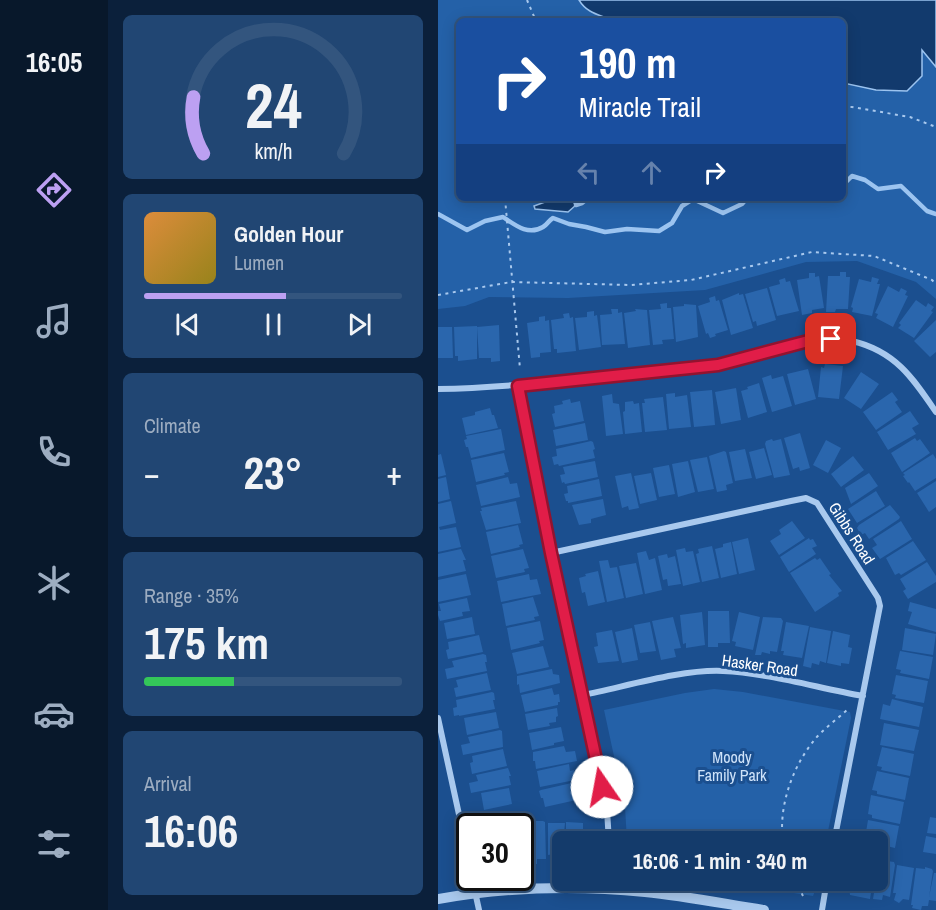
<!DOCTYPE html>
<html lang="en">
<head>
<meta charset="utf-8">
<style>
	body { margin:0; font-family:"Archivo Narrow",sans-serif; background:#214673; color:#f1f3f6; height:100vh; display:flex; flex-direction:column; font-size:22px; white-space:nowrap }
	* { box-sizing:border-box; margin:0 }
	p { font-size:20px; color:#9dadc1 }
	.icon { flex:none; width:33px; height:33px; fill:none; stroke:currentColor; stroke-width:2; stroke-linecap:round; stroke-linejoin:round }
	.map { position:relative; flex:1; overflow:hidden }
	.drawer { display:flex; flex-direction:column; gap:15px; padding:15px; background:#0b203b; width:330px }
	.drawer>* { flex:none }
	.hud { position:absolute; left:18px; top:18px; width:390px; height:183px; border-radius:9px; box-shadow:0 3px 15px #0003,0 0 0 2px #33557e; background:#1a4fa0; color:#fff; overflow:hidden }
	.speed { position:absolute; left:18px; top:813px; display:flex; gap:12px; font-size:30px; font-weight:700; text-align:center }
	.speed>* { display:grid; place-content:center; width:78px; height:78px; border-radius:50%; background:#143b6b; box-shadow:0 3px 15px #0003,0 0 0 2px #33557e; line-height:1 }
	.speed .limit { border:3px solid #111; border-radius:9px; background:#fff; color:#111 }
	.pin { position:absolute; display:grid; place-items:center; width:51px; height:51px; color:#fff; margin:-26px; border-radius:12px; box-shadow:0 3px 9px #0006 }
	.me { position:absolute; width:66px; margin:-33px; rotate:348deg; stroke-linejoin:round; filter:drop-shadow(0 0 4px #0008) }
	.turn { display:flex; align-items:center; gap:21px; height:126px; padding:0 24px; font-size:27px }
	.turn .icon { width:78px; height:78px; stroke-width:2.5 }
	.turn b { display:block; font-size:42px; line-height:51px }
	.lanes { display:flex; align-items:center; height:57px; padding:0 24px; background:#0003; justify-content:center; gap:30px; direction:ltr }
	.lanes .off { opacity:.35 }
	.big { font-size:45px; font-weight:800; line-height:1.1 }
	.drawer .widget { flex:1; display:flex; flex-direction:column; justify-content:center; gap:9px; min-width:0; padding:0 21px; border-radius:9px; background:#214673 }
	.drawer .dial { align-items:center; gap:0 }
	.dial svg { height:156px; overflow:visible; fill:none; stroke:#33557e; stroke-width:7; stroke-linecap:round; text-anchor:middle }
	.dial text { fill:#f1f3f6; stroke:none }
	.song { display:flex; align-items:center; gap:18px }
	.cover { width:72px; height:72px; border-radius:9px; background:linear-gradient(135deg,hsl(30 70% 55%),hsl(50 70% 35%)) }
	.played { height:6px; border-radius:3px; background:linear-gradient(90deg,#bca0f2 55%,#33557e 55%) }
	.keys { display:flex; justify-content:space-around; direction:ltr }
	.heat { display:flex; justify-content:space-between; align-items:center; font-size:33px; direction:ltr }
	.charge { height:9px; border-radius:4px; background:linear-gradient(90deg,#34c759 35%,#33557e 0) }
	.trip { position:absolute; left:114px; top:831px; width:336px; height:60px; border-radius:9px; background:#143b6b; box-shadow:0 3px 15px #0003,0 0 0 2px #33557e; font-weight:800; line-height:60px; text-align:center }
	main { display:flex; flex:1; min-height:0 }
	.tabs { display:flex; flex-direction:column; width:108px; justify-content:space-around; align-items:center; background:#08182b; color:#9dadc1 }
	.tabs .icon { width:42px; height:42px }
	.tabs .on { color:#bca0f2 }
	.tabs b { font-size:27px; color:#f1f3f6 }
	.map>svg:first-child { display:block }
	.green { fill:#2461a8; fill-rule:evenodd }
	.water { fill:#123a6d; stroke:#9cc4f0; stroke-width:1.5 }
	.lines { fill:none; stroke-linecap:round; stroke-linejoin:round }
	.stream { stroke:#9cc4f0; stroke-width:4.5 }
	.building { fill:#2a66ad }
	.path { stroke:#a9c9ee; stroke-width:2; stroke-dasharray:3 4.5; stroke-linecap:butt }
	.minor { stroke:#a9c9ee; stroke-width:6 }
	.tertiary { stroke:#a9c9ee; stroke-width:10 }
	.route-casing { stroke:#92132f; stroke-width:15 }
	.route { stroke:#e11d48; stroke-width:10 }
	.labels { text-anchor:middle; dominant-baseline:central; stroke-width:6; stroke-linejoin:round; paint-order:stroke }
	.street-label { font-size:16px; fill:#fff; stroke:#1b4f8f }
	.park-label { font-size:16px; fill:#cfe3fa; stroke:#1b4f8f }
</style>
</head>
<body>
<main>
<nav class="tabs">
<b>16:05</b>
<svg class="icon on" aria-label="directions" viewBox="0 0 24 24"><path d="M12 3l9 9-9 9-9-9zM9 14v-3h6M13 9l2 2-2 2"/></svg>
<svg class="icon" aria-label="music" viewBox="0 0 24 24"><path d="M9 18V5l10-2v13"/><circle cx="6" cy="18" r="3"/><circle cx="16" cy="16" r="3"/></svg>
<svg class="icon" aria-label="phone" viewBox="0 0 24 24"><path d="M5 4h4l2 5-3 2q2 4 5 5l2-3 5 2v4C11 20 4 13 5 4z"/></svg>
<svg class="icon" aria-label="climate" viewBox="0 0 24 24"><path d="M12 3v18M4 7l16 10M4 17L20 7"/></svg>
<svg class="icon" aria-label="car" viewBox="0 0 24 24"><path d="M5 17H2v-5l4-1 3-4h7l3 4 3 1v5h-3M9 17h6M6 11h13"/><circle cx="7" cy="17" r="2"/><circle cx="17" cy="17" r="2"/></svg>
<svg class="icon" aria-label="filters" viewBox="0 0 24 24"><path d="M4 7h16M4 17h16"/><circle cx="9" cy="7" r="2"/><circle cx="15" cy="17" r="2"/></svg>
</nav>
<section class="drawer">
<div class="widget dial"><svg viewBox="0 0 100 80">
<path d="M14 69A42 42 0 1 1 86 69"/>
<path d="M14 69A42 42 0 0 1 9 40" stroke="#bca0f2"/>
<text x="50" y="56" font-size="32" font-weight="700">24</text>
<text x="50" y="72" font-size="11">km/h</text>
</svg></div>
<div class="widget">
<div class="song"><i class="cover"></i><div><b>Golden Hour</b><p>Lumen</p></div></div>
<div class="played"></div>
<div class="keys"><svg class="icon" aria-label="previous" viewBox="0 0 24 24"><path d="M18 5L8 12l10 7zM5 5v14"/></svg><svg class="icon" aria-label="pause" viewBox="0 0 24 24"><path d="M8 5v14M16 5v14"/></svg><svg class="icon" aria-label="next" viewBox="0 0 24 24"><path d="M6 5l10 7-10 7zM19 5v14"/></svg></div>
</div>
<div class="widget"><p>Climate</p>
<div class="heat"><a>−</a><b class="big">23°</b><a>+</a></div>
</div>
<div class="widget"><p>Range · 35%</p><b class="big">175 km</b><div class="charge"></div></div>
<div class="widget"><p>Arrival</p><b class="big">16:06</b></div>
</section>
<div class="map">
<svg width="498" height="910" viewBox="0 0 498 910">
	<rect width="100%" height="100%" fill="#1b4f8f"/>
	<!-- green -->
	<path class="green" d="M0 0H498V299L478 282 419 261 368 262 267 290 130 298 51 297 27 306 0 309ZM21 21H405V198H21Z
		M276 689 305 692 412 712 413 718 388 841H189L187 807 166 710 247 693Z
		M279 881 381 880V881L375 896Z"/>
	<!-- water -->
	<path class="water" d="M141 0H498V67L484 50V76L469 91 438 90 405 83V21H175C165 15 150 15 141 0Z
		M118 198H131L138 205 130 212 97 209 96 206Z"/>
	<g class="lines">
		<!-- stream -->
		<path class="stream" d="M405 185 414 176 427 180 440 189 463 186 489 211 498 214
			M138 205 144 203 150 198
			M0 214 29 230 47 221 65 217C77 225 90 236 105 227 110 224 110 221 115 218L131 224 148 227 167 232 189 229 221 231 234 223 244 206 255 199 285 213 304 204 309 198"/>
	</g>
	<!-- building -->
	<path class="building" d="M402 272H408V277H412L410 309H398L397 312H388L390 276H402Z
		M371 273H377V277L381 276 386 308 374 310V313L364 315 359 280 371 278Z
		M434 277 441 279 439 284H442L434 316 414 312 415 308 413 307 421 279 433 282Z
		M347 278 348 282 352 281 361 311 339 316 331 287 342 284 341 280Z
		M450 286 461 292 463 288 469 291 467 295 470 296 455 327 438 318 440 314 437 313Z
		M329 288 338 320 319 326 318 321 315 322 307 294Z
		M301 293V295L305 294 315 328 293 335 284 300Z
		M277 296 278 301 281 300 290 330 277 334 278 336 272 338 270 333 268 334 260 306 272 302 271 298Z
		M478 300 488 307 490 303 496 307 493 311 495 312 476 338 460 328 463 325 461 323Z
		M229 303V308H233L236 339 224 340 225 344 215 345 211 310 223 309 222 304Z
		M246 304 258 305 260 337 238 342 235 307 246 306Z
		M173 309H180V313L184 312 187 344 164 345 162 315 174 314Z
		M197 309 209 310 212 345 190 348 186 313 198 311Z
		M156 311V316L159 315 163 347 141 350 137 318 149 317V312Z
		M131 313 132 318 135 317 138 351 119 353V349H116L113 320 126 318 125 314Z
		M107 316V321L111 320 113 352 102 353V357L93 358 89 323 101 321V317Z
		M498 320V352L492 357 476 341Z
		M61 325 62 361 53 362V358H41L39 327Z
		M39 326V359L20 361V356H17L16 327Z
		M0 327H14L15 358H0Z
		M387 364 405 366 401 399 380 397 383 367 386 368Z
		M370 369 378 399 357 405 349 374Z
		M423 372 441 384 423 409 406 398Z
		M333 375 334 379 345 376 354 406 334 412 324 378Z
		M321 383 329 412 310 418 303 391 310 389 309 387Z
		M298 388 303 420 283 424 277 392Z
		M274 390 277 425 256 427 252 392Z
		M454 392 460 400 457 402 464 412 438 430 425 412Z
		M237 393V397L249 395 253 427 231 429 228 394Z
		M174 394 175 403 181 404 185 434 168 436 164 396Z
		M225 397 229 430 207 432 204 403H207L206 399Z
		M132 399 133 403 142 401 146 421 117 427 114 414 117 413 116 406 125 404 124 401Z
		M195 401 196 404 201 403 204 432 187 434 185 412 187 411V402Z
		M52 408 54 415H56L60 428 28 435 24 418 37 415V412Z
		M472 411 481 424 474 428 478 434 450 450 439 432Z
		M147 423 150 440 118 446 115 430Z
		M63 429 67 450 33 458 30 447H28L26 440 29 439 28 436Z
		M362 433 372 468 362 471 361 467 355 469 346 438Z
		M477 438 479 441 482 439 492 453 464 472 453 453Z
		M334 439 335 441 343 439 352 475 336 478 327 444 328 441Z
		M388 440 403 448 390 473 375 465Z
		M153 441 155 442 157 449 155 450 157 458 121 466 120 464 116 465 114 457 119 456 118 449Z
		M326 448 334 475 318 479 311 452Z
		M307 449 314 478 297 481 291 452Z
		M286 451 288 452 295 483 288 485 289 490 279 492 271 456Z
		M66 453 71 472 66 473 67 475 38 482 33 460Z
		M3 454 8 475 0 477V455Z
		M495 454 498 459V478L477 491 471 482 470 483 465 476 467 475 465 473Z
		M415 456 426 470 403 487 393 474Z
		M269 457 276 489 260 492 252 460Z
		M157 461 160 477 127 484 126 482 124 483 122 475 127 474 125 467Z
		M250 461 257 492 240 497 234 464Z
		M231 465 237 494 221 497 215 468Z
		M193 473 201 508 191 510 190 506 184 508 177 476Z
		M213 473 219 500 202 504 196 476Z
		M431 473 440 486 413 504 407 488Z
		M8 477 12 499 0 502V479Z
		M70 477 72 484 79 483 82 497 43 506 38 485Z
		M161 479 164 496 130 503V501H128L126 494 130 493 129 486Z
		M498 481V507L491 512 479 493Z
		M438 491 447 506 419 523 410 509Z
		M165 499 168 515 153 519V523L141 525 134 505Z
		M13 501 18 523 1 527 2 530 18 527 23 547 0 552V504Z
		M78 501 83 523 48 530 42 511H44L43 508Z
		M452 505 462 517 461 519 431 539 427 533 423 535 419 528 421 525Z
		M354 521 367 538 341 555 332 541 343 534 341 530Z
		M463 521 474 539 442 559 434 548 439 545 435 539Z
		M80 525 85 544 81 545 82 547 53 554 48 532Z
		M310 538 317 570 301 574 294 542Z
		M371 538 372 540 375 539 379 546 374 548 378 554 351 572 342 557Z
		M475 541 488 560 463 575 461 573 457 575 448 558Z
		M293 542 299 574 283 578 277 549 285 547V544Z
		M274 546 281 578 264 582 258 554 261 553 260 549Z
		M247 548 248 552 255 551 262 582 245 586 238 550Z
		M23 549 28 560H25L28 571 0 577V554Z
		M85 549 91 568 86 569 87 572 58 578 53 556Z
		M208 551 211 560 217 558 224 590 207 594 199 553Z
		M229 554 230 558 237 556 243 584 230 586 229 579 225 580 220 556Z
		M377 558 379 560 382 558 393 574 391 575 404 591 400 593 401 596 377 612 352 573Z
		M170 560 172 568 179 567 186 598 169 602 161 561Z
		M489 562 498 576V582L470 599 465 591 468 589 462 579Z
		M198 563 205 594 188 598 181 566Z
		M160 571 167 602 150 606 147 592 144 593 141 578 148 576 147 574Z
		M28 574 33 595 0 602V580Z
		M91 574 92 580 99 579 103 594 63 602 59 581Z
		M95 597 101 616 96 617 97 620 68 626 64 604Z
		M29 598 32 611 24 612 25 616 2 621 0 615V611H3L1 604Z
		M472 602 498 609V632L470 624 474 612 470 611Z
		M270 611H291L292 643H280V647H270Z
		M264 612 267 645 248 648V643L245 644 242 615Z
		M301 612 322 617 315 650 297 646 298 642 294 641Z
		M34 617 37 634 9 639 6 623Z
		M235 617 243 648 236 649 238 657 223 660 214 621Z
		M325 617 343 618 345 621 339 652 332 651V654L324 652 323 655H317Z
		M102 621 106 640 101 641 102 643 73 650 69 628Z
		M212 622 218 651 202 653 196 625Z
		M348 622 371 626 364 658 345 655 346 651H343Z
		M372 627 393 631 388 663 382 661 381 665 374 663 373 668 365 666Z
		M194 628 200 660 184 663 177 632Z
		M467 628 498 634 495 655 464 650Z
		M174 630 181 661 160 663 156 647 160 646 158 633Z
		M395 631 412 635 410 647 414 648 411 664 403 663V666L389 663Z
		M41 635 45 652 10 659 8 650 11 649 10 642Z
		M105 646 111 667 79 674 74 653Z
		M462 651 495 657 491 679 462 673 463 670 458 669Z
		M45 654 48 655 49 662H47L49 671 9 679 7 669 16 667 14 661Z
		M114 669 115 674 121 675 122 683 82 693 81 684 79 685V676Z
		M49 673 53 690 18 697 16 688 20 687 18 680Z
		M458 675 490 681 486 703 457 698 458 695 454 694Z
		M114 688 116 695 121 694 122 702H120V705L87 712 83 695Z
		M54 692 56 693 57 700H55L57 709 21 716V715L16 716 15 708 19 707 18 700Z
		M454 699 485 707 481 727 442 719 445 704 452 706Z
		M119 708 120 716 118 717V722L111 723 112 726 90 730 87 714Z
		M58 712 61 728 29 735 26 718Z
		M446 723 481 730 476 751 442 745Z
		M123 727 126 741 116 743V745L94 750 91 733Z
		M62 730 64 731 65 747 25 755 23 745 32 743 30 737Z
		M126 746 128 752 137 751 139 761 98 769 97 761H95V752Z
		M444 747 476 754 472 776 443 770 444 767 439 766Z
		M65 749 69 766 34 774 32 763 35 762 34 756Z
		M131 764 132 771 136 770 137 780 102 787 99 771Z
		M70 768 73 776H71L73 785 33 793 31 783 40 781 38 775Z
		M439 771 471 778 467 800 439 794V791L434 790Z
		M138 782 140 789 145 788 146 796 143 797V799L107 807 105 798H103L101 791 103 790Z
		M71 788 74 804 46 810 43 793Z
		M433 795 466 802 462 824 434 818V815L430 814Z
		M492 817 498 818V834L489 833Z
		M430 820 461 826 457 848 440 844V842L422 840 424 831 428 832Z
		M98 821H105L107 822 108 859H99V864H92L89 823H98Z
		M128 822 145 823V836H149V842H128Z
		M86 823 88 857H82V826H70V824Z
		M110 823H127L124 853 110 855Z
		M488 836 498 838V854L485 852Z
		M449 861 456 862 457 865 452 897 445 895 444 900 435 899 438 880H440V862L449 863Z
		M459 865 476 868 471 900 465 899 461 903 456 900 458 893H455Z
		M487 867 494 869 495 871 491 897 496 873H498V901L491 900 490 906H484L483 910 474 908 475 905H473L478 868 487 869Z
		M410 880H435L432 899 412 895 411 886 414 884 409 883Z"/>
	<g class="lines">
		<!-- path -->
		<path class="path" d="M89 0 98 21
			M405 107H414L472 117 498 127
			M67 198 82 369
			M0 295 73 282 193 285 253 280 374 252 436 256 494 280 498 284
			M345 842C340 806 355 765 378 738 387 728 399 719 409 710
			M357 880 365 896
			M302 886 308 880"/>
		<!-- minor -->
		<path class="minor" d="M80 386 113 553 169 810 171 842
			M0 389C61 388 121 381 182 375 214 372 249 371 281 365 325 357 369 331 414 341 457 351 475 378 498 412
			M113 553 353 501 368 498 379 503 440 598 442 606 396 842
			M145 695C186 687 244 669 285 671 330 673 380 688 425 696
			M0 718 32 865
			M34 878 41 910
			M384 910 389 880"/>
		<!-- tertiary -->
		<path class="tertiary" d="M0 899C68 887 138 885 207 892 247 896 287 904 326 910"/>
	</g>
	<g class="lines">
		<defs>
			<path id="route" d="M164 787 113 553 80 386 280 365 374 340 393 339"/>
		</defs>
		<!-- route casing -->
		<use href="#route" class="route-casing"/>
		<!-- route -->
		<use href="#route" class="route"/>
	</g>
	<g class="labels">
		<!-- street labels -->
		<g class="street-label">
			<text transform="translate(414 533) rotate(57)">Gibbs Road</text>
			<text transform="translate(322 665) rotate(8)">Hasker Road</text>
		</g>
		<!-- park labels -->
		<g class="park-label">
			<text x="294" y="757">Moody<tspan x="294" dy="18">Family Park</tspan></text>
		</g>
	</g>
</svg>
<div class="speed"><div class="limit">30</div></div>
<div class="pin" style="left:393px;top:339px;background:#d93025"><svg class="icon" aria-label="arrive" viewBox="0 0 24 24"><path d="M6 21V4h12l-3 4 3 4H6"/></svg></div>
<svg class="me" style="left:164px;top:787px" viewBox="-20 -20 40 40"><circle r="19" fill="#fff"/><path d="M0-13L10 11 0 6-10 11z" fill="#e11d48"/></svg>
<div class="trip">16:06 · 1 min · 340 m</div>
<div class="hud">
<div class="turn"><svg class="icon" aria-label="right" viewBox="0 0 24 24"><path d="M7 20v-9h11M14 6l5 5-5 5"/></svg><div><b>190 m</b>Miracle Trail</div></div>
<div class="lanes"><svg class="icon off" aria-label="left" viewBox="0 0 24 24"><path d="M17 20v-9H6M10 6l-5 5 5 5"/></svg><svg class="icon off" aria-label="ahead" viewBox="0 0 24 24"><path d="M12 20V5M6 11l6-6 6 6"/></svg><svg class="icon" aria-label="right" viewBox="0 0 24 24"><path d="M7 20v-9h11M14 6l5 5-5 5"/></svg></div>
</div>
</div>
</main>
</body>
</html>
